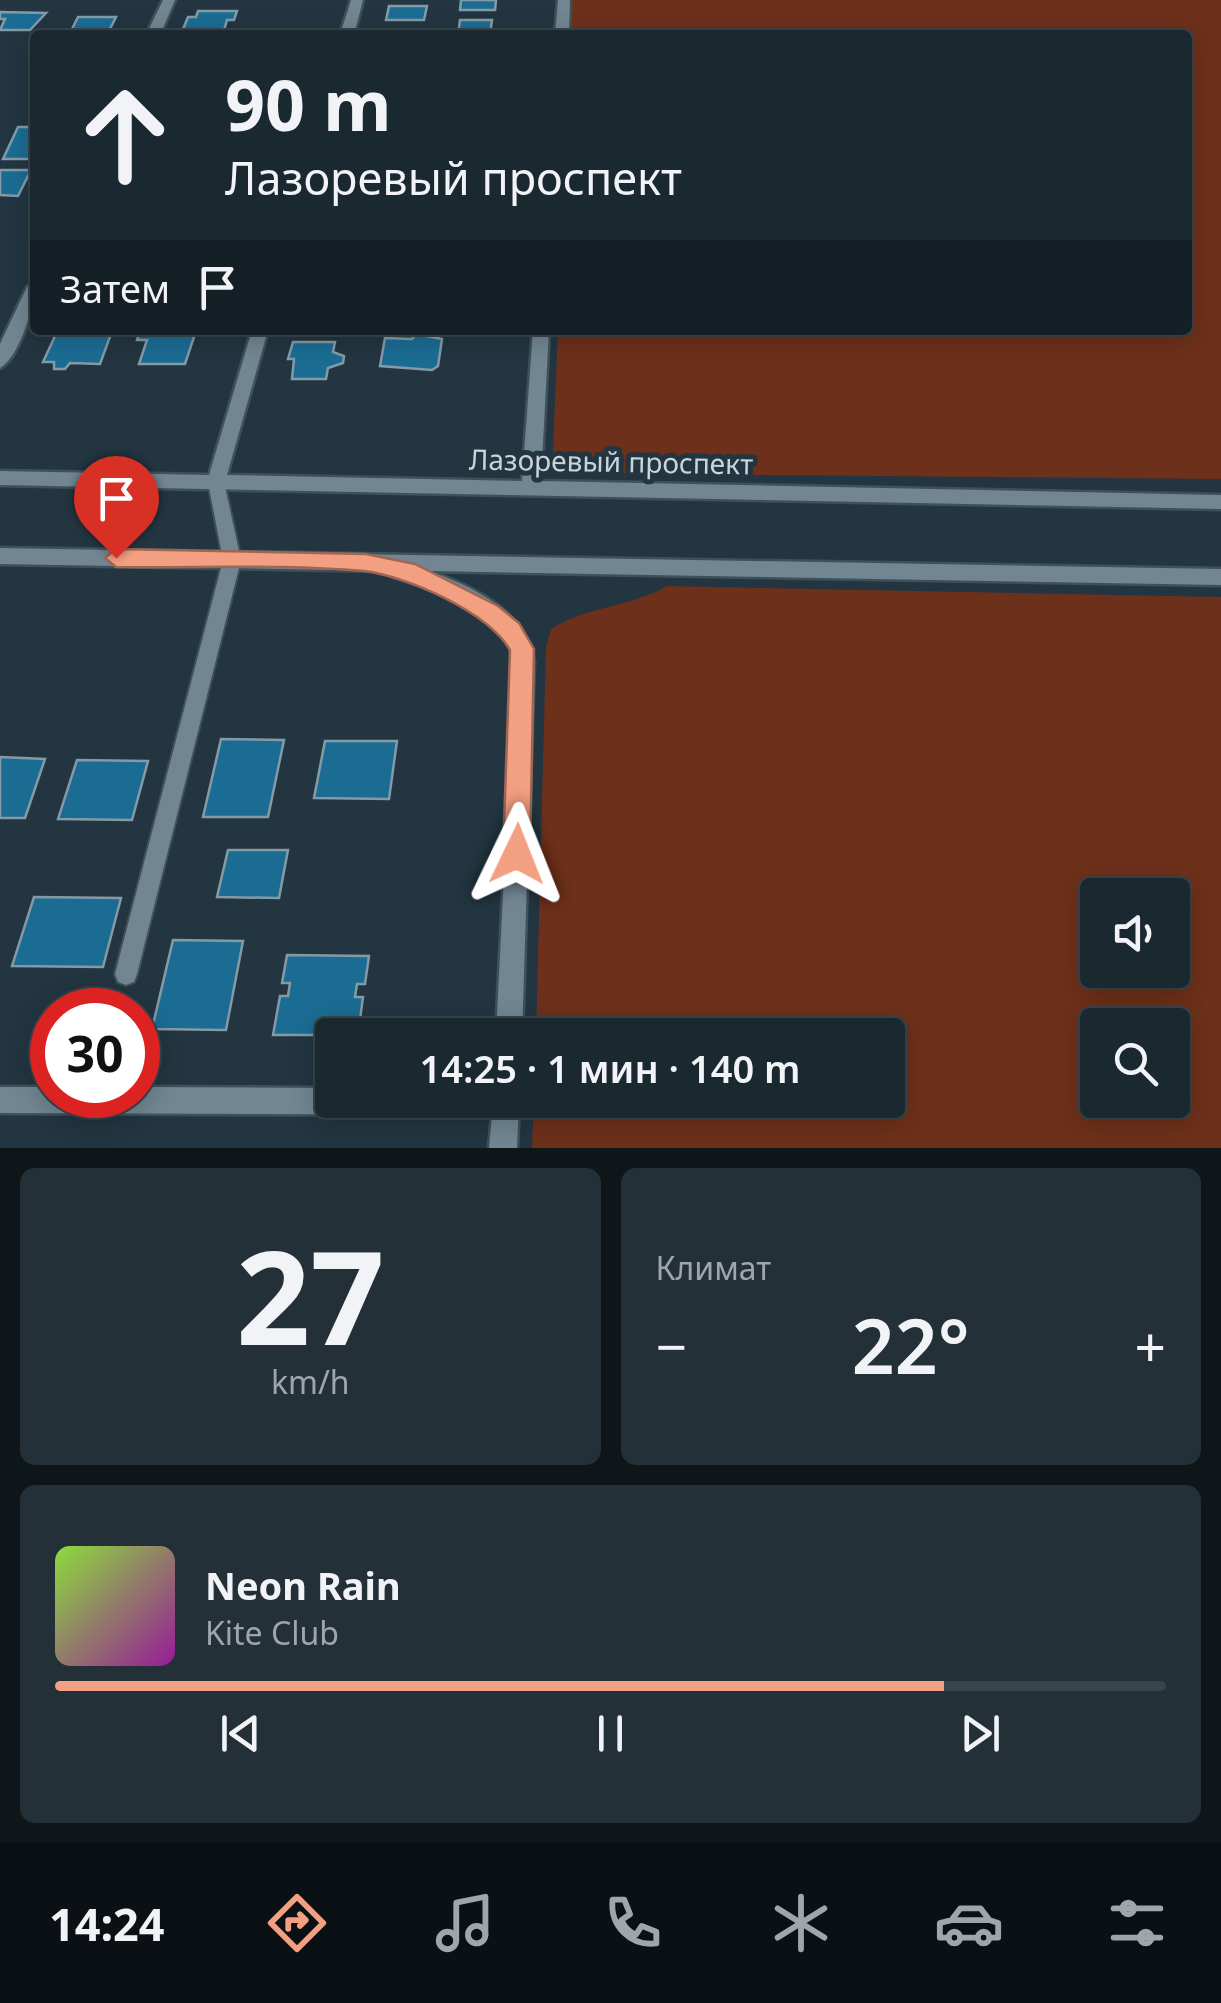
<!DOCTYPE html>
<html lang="ru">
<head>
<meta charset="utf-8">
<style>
	body { margin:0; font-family:"Noto Sans",sans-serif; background:#233038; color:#f1f3f6; height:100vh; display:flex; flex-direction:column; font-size:38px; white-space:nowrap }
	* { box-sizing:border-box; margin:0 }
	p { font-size:32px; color:#9fa6ab }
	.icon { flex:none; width:55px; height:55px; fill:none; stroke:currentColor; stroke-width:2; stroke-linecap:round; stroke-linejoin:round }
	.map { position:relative; height:1148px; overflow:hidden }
	.side { display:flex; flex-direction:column; gap:20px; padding:20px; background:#0e161a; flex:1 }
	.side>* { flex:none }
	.hud { position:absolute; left:30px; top:30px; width:1162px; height:305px; border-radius:10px; box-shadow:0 5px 25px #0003,0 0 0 2px #38444c; background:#1a2830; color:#f1f3f6; overflow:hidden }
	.controls { position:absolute; left:1080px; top:878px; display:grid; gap:20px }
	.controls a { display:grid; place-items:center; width:110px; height:110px; border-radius:10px; background:#1a2830; box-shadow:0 5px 25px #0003,0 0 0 2px #38444c; font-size:50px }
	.speed { position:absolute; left:30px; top:988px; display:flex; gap:20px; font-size:50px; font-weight:700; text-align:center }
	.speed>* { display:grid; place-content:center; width:130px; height:130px; border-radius:50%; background:#1a2830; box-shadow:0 5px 25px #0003,0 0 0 2px #38444c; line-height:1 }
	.speed .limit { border:15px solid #d22; background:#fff; color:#111 }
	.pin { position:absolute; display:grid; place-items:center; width:85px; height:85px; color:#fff; margin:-102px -42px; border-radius:50% 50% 50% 0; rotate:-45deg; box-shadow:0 0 10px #0007 }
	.pin .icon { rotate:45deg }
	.me { position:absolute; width:110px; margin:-55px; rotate:2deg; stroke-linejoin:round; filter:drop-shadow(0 0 8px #0008) }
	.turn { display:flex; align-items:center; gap:35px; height:210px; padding:0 30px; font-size:45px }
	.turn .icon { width:130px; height:130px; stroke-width:2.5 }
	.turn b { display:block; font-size:70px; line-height:85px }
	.then { display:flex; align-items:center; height:95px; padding:0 30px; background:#0003; gap:20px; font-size:38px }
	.big { font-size:75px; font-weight:600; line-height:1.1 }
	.side .tile { flex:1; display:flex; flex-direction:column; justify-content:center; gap:15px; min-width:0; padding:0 35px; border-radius:15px; background:#233038 }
	.side .dial { align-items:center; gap:0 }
	.dial b { font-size:130px; line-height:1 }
	.song { display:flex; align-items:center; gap:30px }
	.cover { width:120px; height:120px; border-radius:15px; background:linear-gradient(135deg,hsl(90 70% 55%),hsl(300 70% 35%)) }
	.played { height:10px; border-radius:5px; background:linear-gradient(90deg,#f39f82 80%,#38444c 80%) }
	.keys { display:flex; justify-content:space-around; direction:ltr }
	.heat { display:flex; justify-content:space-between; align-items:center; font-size:55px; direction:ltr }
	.side .tiles { flex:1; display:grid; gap:20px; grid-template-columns:1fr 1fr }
	.tile:last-child { grid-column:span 2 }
	.trip { position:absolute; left:315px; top:1018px; width:590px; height:100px; border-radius:10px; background:#1a2830; box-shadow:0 5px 25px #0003,0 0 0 2px #38444c; font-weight:600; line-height:100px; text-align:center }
	.menu { display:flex; height:160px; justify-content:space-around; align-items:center; background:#0a1013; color:#9fa6ab }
	.menu .icon { width:70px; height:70px }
	.menu .active { color:#f39f82 }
	.menu b { font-size:45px; color:#f1f3f6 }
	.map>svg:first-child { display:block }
	.green { fill:#6d301a; fill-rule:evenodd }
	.building { fill:#1b6c93; stroke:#849aa7; stroke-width:2.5 }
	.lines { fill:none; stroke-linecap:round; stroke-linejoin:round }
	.lane-casing { stroke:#3f5059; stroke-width:4 }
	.street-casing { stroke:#3f5059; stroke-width:5 }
	.lane { fill:#718692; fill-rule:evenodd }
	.street { fill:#718692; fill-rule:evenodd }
	.route { fill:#f39f82; stroke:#9e6754; stroke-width:2.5 }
	.labels { text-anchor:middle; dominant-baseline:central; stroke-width:10; stroke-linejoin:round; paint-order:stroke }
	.street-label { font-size:28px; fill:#c9d4db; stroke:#223540 }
</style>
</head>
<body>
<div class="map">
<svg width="1221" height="1148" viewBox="0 0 1221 1148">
	<rect width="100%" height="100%" fill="#223540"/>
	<!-- green -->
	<path class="green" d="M572 0H1221V479L552 473 558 330H1188V35H571Z
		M667 586 1221 597V1148H532L534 1100H888V1035H536L546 646 551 629C587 606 631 607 667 586ZM1098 895H1172V970H1098ZM1098 1025H1172V1100H1098Z"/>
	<!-- building -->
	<path class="building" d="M461 0H496L495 10H460Z
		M389 6H427L424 20H386Z
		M198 11H237L234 20H227L223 34H181L188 17H196Z
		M0 12 46 13 30 30H0L5 19H0Z
		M78 17H116L107 35H69Z
		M460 20H492L490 35H458Z
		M18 127H35V159H3Z
		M0 170H31L18 196 0 195Z
		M140 331H196L185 364H139L147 340H137Z
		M56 334H111L100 364 70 363 65 369H54V362H43Z
		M416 334 442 339 438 366 432 370 380 366 385 338 412 339Z
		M293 342H335L333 352 344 356 343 363 328 368 326 379H292L294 359H288Z
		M221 739 284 740 268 817H203Z
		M325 741H397L389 799 314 798Z
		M0 757 45 759 25 818H0Z
		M77 760 148 761 132 820 58 819Z
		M228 850H288L279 898 217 897Z
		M34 897 121 898 103 967 12 966Z
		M173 940 243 941 226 1030 152 1029Z
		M287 955 369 956 365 984H357L355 997H363L358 1035H273L280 996H288L290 983H282Z"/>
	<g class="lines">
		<defs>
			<path id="lane" d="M216 476 224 482 241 560 137 974 134 982 126 985 118 982 115 974 223 560 208 482Z"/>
			<path id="street" d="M163 0H175L160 35H146Z
				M351 0H363L354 35H340Z
				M558 0H570L569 35H555Z
				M35 282C35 304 20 357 0 368V344L27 287Z
				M252 330H268L227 475 522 481 533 330H549L541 481 1221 495V509L0 485V471L209 475Z
				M0 548 1221 569V585L429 571C474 587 525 611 534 662L522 1035H496L514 674C513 664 513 652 508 642 489 606 427 587 391 576L388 571 0 564Z
				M0 1087H52V1095H138V1087L332 1088V1100H519L517 1148H489L492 1115 0 1113Z"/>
		</defs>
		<!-- lane casing -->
		<use href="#lane" class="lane-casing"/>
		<!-- street casing -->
		<use href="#street" class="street-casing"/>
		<!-- lane -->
		<use href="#lane" class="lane"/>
		<!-- street -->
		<use href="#street" class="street"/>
	</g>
	<!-- route -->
	<path class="route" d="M116 549 366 554 415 564 498 606 519 623 534 649 530 854 526 863 517 867 507 863 503 854 510 650C488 612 407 576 364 571 283 564 198 568 116 567L105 558Z"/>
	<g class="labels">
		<!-- street labels -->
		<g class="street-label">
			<text transform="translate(611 461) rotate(1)">Лазоревый проспект</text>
		</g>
	</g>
</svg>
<div class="controls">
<a><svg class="icon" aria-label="sound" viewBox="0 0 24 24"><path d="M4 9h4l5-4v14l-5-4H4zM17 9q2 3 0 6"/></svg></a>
<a><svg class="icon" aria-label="search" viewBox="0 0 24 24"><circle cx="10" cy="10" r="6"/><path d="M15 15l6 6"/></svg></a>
</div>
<div class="speed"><div class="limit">30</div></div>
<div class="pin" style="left:116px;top:558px;background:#d93025"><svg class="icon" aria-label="arrive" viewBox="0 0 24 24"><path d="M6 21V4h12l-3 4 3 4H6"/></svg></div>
<svg class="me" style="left:517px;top:854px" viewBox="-20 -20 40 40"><path d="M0-17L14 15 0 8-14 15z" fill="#f39f82" stroke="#fff" stroke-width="4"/></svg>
<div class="trip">14:25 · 1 мин · 140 m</div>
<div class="hud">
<div class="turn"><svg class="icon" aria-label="ahead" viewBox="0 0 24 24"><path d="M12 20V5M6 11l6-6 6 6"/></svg><div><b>90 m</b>Лазоревый проспект</div></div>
<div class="then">Затем<svg class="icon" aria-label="arrive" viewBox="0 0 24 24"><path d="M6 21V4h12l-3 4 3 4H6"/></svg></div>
</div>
</div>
<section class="side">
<div class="tiles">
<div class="tile dial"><b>27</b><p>km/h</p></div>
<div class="tile"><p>Климат</p>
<div class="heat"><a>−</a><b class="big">22°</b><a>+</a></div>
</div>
<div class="tile">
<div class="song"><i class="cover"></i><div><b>Neon Rain</b><p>Kite Club</p></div></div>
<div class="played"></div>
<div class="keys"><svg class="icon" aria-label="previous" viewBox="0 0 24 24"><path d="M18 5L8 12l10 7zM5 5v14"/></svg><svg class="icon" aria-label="pause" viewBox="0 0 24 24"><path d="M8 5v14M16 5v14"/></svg><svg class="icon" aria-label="next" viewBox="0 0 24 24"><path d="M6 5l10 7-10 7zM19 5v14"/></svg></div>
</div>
</div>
</section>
<nav class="menu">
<b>14:24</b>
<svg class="icon active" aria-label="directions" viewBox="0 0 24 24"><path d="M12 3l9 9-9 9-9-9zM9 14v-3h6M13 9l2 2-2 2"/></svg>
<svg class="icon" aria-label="music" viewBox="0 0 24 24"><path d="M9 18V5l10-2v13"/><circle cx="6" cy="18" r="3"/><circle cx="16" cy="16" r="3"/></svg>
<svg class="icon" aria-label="phone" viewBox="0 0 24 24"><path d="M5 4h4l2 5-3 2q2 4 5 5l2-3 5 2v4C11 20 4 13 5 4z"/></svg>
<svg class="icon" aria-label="climate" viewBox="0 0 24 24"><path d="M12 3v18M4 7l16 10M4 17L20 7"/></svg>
<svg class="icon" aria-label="car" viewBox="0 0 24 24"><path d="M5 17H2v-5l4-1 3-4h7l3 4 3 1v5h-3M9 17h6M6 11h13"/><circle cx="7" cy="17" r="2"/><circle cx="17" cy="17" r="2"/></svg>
<svg class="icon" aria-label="filters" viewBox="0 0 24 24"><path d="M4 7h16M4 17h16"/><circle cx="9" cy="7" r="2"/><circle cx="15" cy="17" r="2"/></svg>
</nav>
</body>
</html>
